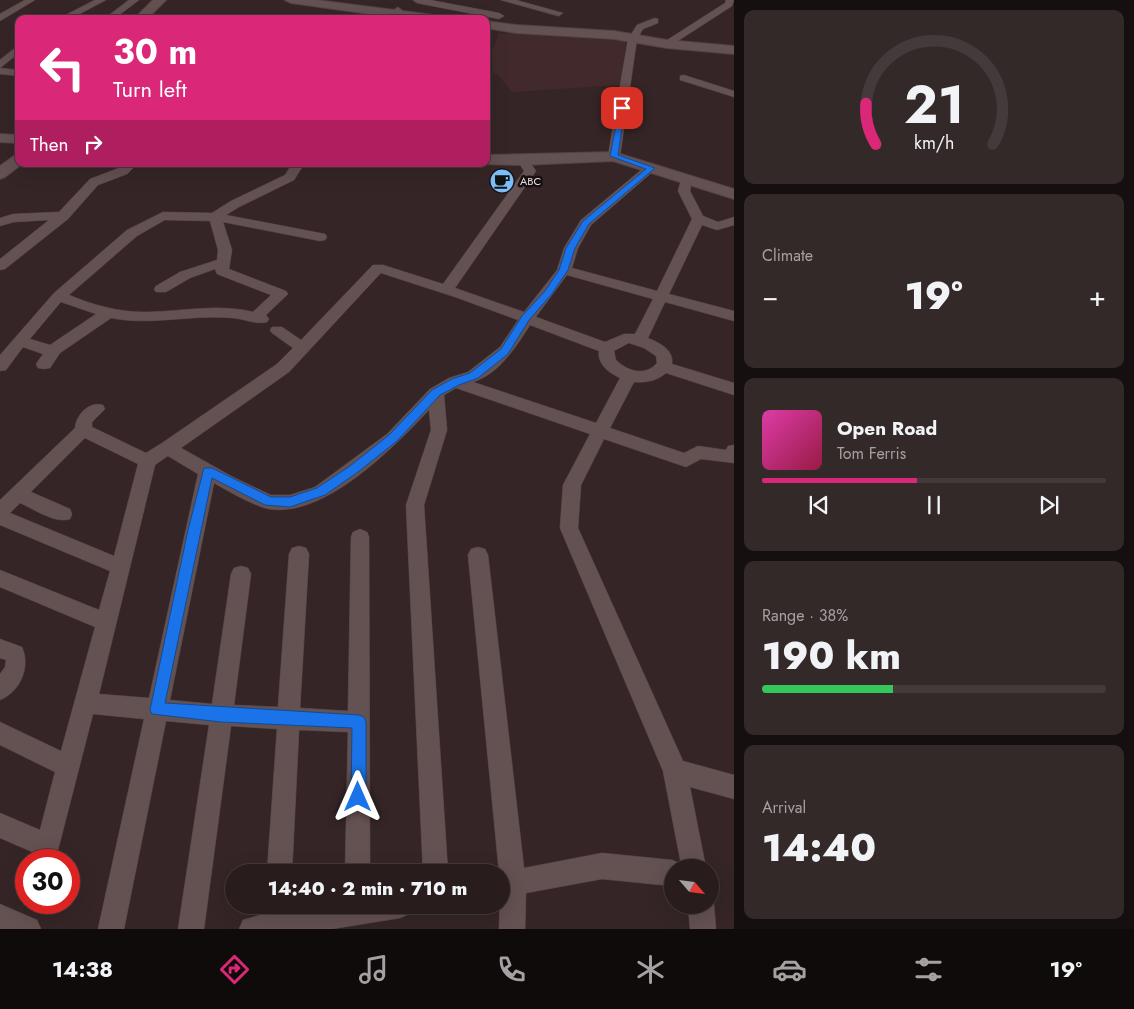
<!DOCTYPE html>
<html lang="en">
<head>
<meta charset="utf-8">
<style>
	body { margin:0; font-family:Jost,sans-serif; background:#342929; color:#f1f3f6; height:100vh; display:flex; flex-direction:column; font-size:19px; white-space:nowrap }
	* { box-sizing:border-box; margin:0 }
	p { font-size:16px; color:#a5a1a3 }
	.icon { flex:none; width:28px; height:28px; fill:none; stroke:currentColor; stroke-width:2; stroke-linecap:round; stroke-linejoin:round }
	.map { position:relative; flex:1; overflow:hidden }
	.sheet { display:flex; flex-direction:column; gap:10px; padding:10px; background:#160f0f; width:400px }
	.sheet>* { flex:none }
	.hud { position:absolute; left:15px; top:15px; width:475px; height:152px; border-radius:10px; box-shadow:0 5px 20px #0002,0 0 0 1px #443a3b; background:#db2777; color:#fff; overflow:hidden }
	.needle { width:32px; rotate:118deg }
	.fabs { position:absolute; left:664px; top:859px; display:grid; gap:10px }
	.fabs a { display:grid; place-items:center; width:55px; height:55px; border-radius:50%; background:#281c1c; box-shadow:0 5px 20px #0002,0 0 0 1px #443a3b; font-size:25px }
	.speed { position:absolute; left:15px; top:849px; display:flex; gap:10px; font-size:25px; font-weight:700; text-align:center }
	.speed>* { display:grid; place-content:center; width:65px; height:65px; border-radius:50%; background:#281c1c; box-shadow:0 5px 20px #0002,0 0 0 1px #443a3b; line-height:1 }
	.speed .limit { border:8px solid #d22; background:#fff; color:#111 }
	.pin { position:absolute; display:grid; place-items:center; width:42px; height:42px; color:#fff; margin:-21px; border-radius:10px; box-shadow:0 2px 8px #0006 }
	.me { position:absolute; width:55px; margin:-28px; rotate:0deg; stroke-linejoin:round; filter:drop-shadow(0 0 4px #0008) }
	.turn { display:flex; align-items:center; gap:18px; height:105px; padding:0 15px; font-size:22px }
	.turn .icon { width:65px; height:65px; stroke-width:2.5 }
	.turn b { display:block; font-size:35px; line-height:42px }
	.then { display:flex; align-items:center; height:48px; padding:0 15px; background:#0003; gap:10px; font-size:19px }
	.big { font-size:38px; font-weight:800; line-height:1.1 }
	.sheet .tile { flex:1; display:flex; flex-direction:column; justify-content:center; gap:8px; min-width:0; padding:0 18px; border-radius:10px; background:#342929 }
	.sheet .dial { align-items:center; gap:0 }
	.dial svg { height:130px; overflow:visible; fill:none; stroke:#443a3b; stroke-width:7; stroke-linecap:round; text-anchor:middle }
	.dial text { fill:#f1f3f6; stroke:none }
	.song { display:flex; align-items:center; gap:15px }
	.cover { width:60px; height:60px; border-radius:8px; background:linear-gradient(135deg,hsl(320 70% 55%),hsl(340 70% 35%)) }
	.played { height:5px; border-radius:2px; background:linear-gradient(90deg,#db2777 45%,#443a3b 45%) }
	.keys { display:flex; justify-content:space-around; direction:ltr }
	.heat { display:flex; justify-content:space-between; align-items:center; font-size:28px; direction:ltr }
	.charge { height:8px; border-radius:4px; background:linear-gradient(90deg,#34c759 38%,#443a3b 0) }
	.trip { position:absolute; left:225px; top:864px; width:285px; height:50px; border-radius:25px; background:#281c1c; box-shadow:0 5px 20px #0002,0 0 0 1px #443a3b; font-weight:800; line-height:50px; text-align:center }
	.dock { display:flex; height:80px; justify-content:space-around; align-items:center; background:#100b0b; color:#a5a1a3 }
	.dock .icon { width:35px; height:35px }
	.dock .selected { color:#db2777 }
	.dock b { font-size:22px; color:#f1f3f6 }
	main { display:flex; flex:1; min-height:0 }
	.map>svg:first-child { display:block }
	.built { fill:#422a2c }
	.lines { fill:none; stroke-linecap:round; stroke-linejoin:round }
	.minor-casing { stroke:#514345; stroke-width:1 }
	.tertiary-casing { stroke:#514345; stroke-width:2 }
	.minor { fill:#645152; fill-rule:evenodd }
	.tertiary { fill:#645152; fill-rule:evenodd }
	.route { fill:#1a73e8; stroke:#114b97 }
	.labels { text-anchor:middle; dominant-baseline:central; stroke-width:5; stroke-linejoin:round; paint-order:stroke }
	.far-poi-label { font-size:11px; fill:#e8dcdd; stroke:#171010; text-anchor:start }
</style>
</head>
<body>
<main>
<div class="map">
<svg width="734" height="929" viewBox="0 0 734 929">
	<rect width="100%" height="100%" fill="#352526"/>
	<!-- built -->
	<path class="built" d="M499 33 626 41 621 85 512 92 501 78 493 72 492 51Z"/>
	<g class="lines">
		<defs>
			<path id="minor" d="M25 0H35L0 21V14Z
				M95 0H106L70 19H58Z
				M129 0H139L114 19H104Z
				M413 0H430L499 13 504 16 499 19 417 3Z
				M501 0H516L563 13 559 16Z
				M726 0H734L732 6 670 46H664V42L725 3Z
				M398 7 402 10 392 19H382Z
				M655 18 658 19V23L643 29 637 39 620 156 614 159 610 158 608 156 628 39 637 25Z
				M19 45V53L0 68 19 70V76L0 74V60Z
				M684 75 734 91V97L680 80V76Z
				M523 156 527 158 536 171 455 288 524 312 557 270 564 248 581 220 647 165 651 164 657 168 591 225 578 248 572 268 657 291 692 219 678 191 682 176 686 175 692 179 690 191 703 216 718 222 734 217V225L717 230 702 225 669 294 734 311V321L665 302 648 338C660 343 674 350 672 364L734 383V395L666 373C657 381 645 383 634 382L610 428 684 453 698 446 726 450 728 446 734 445V463L701 459 686 467 604 439 581 485 578 528 683 761 734 775V799L690 787 706 868H672V886L602 879 526 893 525 929H499L501 872H499L468 555 471 549 478 547 485 549 488 555 524 868 602 853 672 860 681 864 663 771 560 528 563 485 590 434 456 388 444 395 447 430 424 505 448 872H423L406 505 431 430 429 410C394 447 325 518 269 509 256 507 226 490 214 483L170 700 212 704 231 574 234 568 241 566 248 568 251 574 234 705 278 707 289 554 292 548 299 546 306 548 309 554 300 708 348 711 351 537 353 532 360 529 367 532 369 537 370 872H345L348 732 299 730 292 872H267L277 729 231 726 204 929H178L209 725 166 721 124 929H98L144 719 93 714 58 850 44 857 0 838V813L40 830 55 772 0 745V722L61 751 95 627 0 587V570L99 610 110 571 0 525V500L75 428C76 415 89 401 103 405L105 409 92 422V427L146 453 162 443 277 364 293 348 272 333 270 330 272 327H282L301 340 373 265H383L443 284 524 171 517 160ZM381 273 455 297 518 320 500 347 468 372 449 378 430 389 387 434 315 487 290 495H271L233 477 181 448 289 372ZM567 275 653 299 635 334H624L605 342 536 317ZM530 325 599 351C597 364 609 373 620 378L596 423 473 382C499 374 516 347 530 325ZM629 343 644 348 656 356 657 363C645 377 627 371 616 360L614 351ZM85 438 138 464 114 556 10 513 20 503C34 509 55 524 70 519L72 514 70 509 31 492ZM168 456 198 474 149 698 99 694 155 465Z
				M124 164H137L127 174 98 185 68 219 5 269 0 270V259L49 220 14 222 0 226V218L13 214 59 212 90 179 119 168Z
				M292 164H304L294 180 239 207 226 215 325 234 327 237 325 240 320 241 223 222 232 250 229 269 286 291 288 294 266 315 269 319 267 322C257 325 244 319 233 318 192 314 152 326 111 318L60 353 50 368 44 369 38 368 36 364 43 354 23 347 6 370 0 371V355L54 293 127 230 163 212 212 213 231 201 285 175ZM165 220 210 221 218 250 217 260 180 272 156 286 154 289 156 292H166L190 278 215 269 217 274 271 295 253 312C217 303 180 312 144 312 118 312 93 305 69 295L137 236ZM61 302 96 314 50 345 30 339Z
				M0 639 22 647C31 667 20 692 0 700V674L5 667 6 660 0 658Z
				M710 896 714 905 716 929H690L688 905H710Z
				M0 904 37 920 41 929H0Z
				M264 905H290V910L320 905H413L409 914 400 918 332 929H239L243 920 264 914Z"/>
			<path id="tertiary" d="M153 0H166L147 19H134Z
				M285 0H316L434 15 440 19H406L291 3Z
				M486 21 516 25 614 31 667 40 734 46V54L667 48 614 39 516 33 486 28Z
				M0 134 19 135V143L0 142Z
				M614 152 734 189V199L613 161 523 165 483 164H486V155Z
				M19 155V164H22L5 177 0 179V166L14 156Z"/>
		</defs>
		<!-- minor casing -->
		<use href="#minor" class="minor-casing"/>
		<!-- tertiary casing -->
		<use href="#tertiary" class="tertiary-casing"/>
		<!-- minor -->
		<use href="#minor" class="minor"/>
		<!-- tertiary -->
		<use href="#tertiary" class="tertiary"/>
	</g>
	<!-- route -->
	<path class="route" d="M620 106 625 108 618 155 655 168 589 224 575 248 568 270 551 295 529 320 508 354 478 378 459 385 440 395 397 441 358 472 325 495 290 507 265 505 212 478 165 703 359 715 364 717 366 722V797L364 803 358 805 353 803 351 797 352 728 221 722 152 714 150 710 188 530 204 468H212L271 497H290L317 488 350 466 389 435 432 390 452 379 470 373 501 349 522 316 545 291 559 270 566 248 583 221 646 169 610 156Z"/>
	<!-- icons -->
	<defs>
		<symbol id="cafe-disc" viewBox="-11 -11 22 22"><circle r="9.5" fill="#7cbef9" stroke="#171010"/><path d="M-5.5-4.5H6V0H3Q3 3.5 0 3.5H-2.5Q-5.5 3.5-5.5 0ZM3-3.2v2h1.7v-2ZM-6 4.5H4V6H-6Z" fill="#111"/></symbol>
	</defs>
	<g fill-rule="evenodd">
		<use href="#cafe-disc" x="488" y="167" width="28" height="28"/>
	</g>
	<g class="labels">
		<!-- far-poi labels -->
		<g class="far-poi-label">
			<text x="520" y="181">ABC</text>
		</g>
	</g>
</svg>
<div class="fabs">
<a><svg class="needle" viewBox="-14 -14 28 28"><path d="M0-13l5 13h-10z" fill="#e53935"/><path d="M0 13l5-13h-10z" fill="#a5a1a3"/></svg></a>
</div>
<div class="speed"><div class="limit">30</div></div>
<div class="pin" style="left:622px;top:108px;background:#d93025"><svg class="icon" aria-label="arrive" viewBox="0 0 24 24"><path d="M6 21V4h12l-3 4 3 4H6"/></svg></div>
<svg class="me" style="left:358px;top:797px" viewBox="-20 -20 40 40"><path d="M0-17L14 15 0 8-14 15z" fill="#1a73e8" stroke="#fff" stroke-width="4"/></svg>
<div class="trip">14:40 · 2 min · 710 m</div>
<div class="hud">
<div class="turn"><svg class="icon" aria-label="left" viewBox="0 0 24 24"><path d="M17 20v-9H6M10 6l-5 5 5 5"/></svg><div><b>30 m</b>Turn left</div></div>
<div class="then">Then<svg class="icon" aria-label="right" viewBox="0 0 24 24"><path d="M7 20v-9h11M14 6l5 5-5 5"/></svg></div>
</div>
</div>
<section class="sheet">
<div class="tile dial"><svg viewBox="0 0 100 80">
<path d="M14 69A42 42 0 1 1 86 69"/>
<path d="M14 69A42 42 0 0 1 8 44" stroke="#db2777"/>
<text x="50" y="56" font-size="32" font-weight="700">21</text>
<text x="50" y="72" font-size="11">km/h</text>
</svg></div>
<div class="tile"><p>Climate</p>
<div class="heat"><a>−</a><b class="big">19°</b><a>+</a></div>
</div>
<div class="tile">
<div class="song"><i class="cover"></i><div><b>Open Road</b><p>Tom Ferris</p></div></div>
<div class="played"></div>
<div class="keys"><svg class="icon" aria-label="previous" viewBox="0 0 24 24"><path d="M18 5L8 12l10 7zM5 5v14"/></svg><svg class="icon" aria-label="pause" viewBox="0 0 24 24"><path d="M8 5v14M16 5v14"/></svg><svg class="icon" aria-label="next" viewBox="0 0 24 24"><path d="M6 5l10 7-10 7zM19 5v14"/></svg></div>
</div>
<div class="tile"><p>Range · 38%</p><b class="big">190 km</b><div class="charge"></div></div>
<div class="tile"><p>Arrival</p><b class="big">14:40</b></div>
</section>
</main>
<nav class="dock">
<b>14:38</b>
<svg class="icon selected" aria-label="directions" viewBox="0 0 24 24"><path d="M12 3l9 9-9 9-9-9zM9 14v-3h6M13 9l2 2-2 2"/></svg>
<svg class="icon" aria-label="music" viewBox="0 0 24 24"><path d="M9 18V5l10-2v13"/><circle cx="6" cy="18" r="3"/><circle cx="16" cy="16" r="3"/></svg>
<svg class="icon" aria-label="phone" viewBox="0 0 24 24"><path d="M5 4h4l2 5-3 2q2 4 5 5l2-3 5 2v4C11 20 4 13 5 4z"/></svg>
<svg class="icon" aria-label="climate" viewBox="0 0 24 24"><path d="M12 3v18M4 7l16 10M4 17L20 7"/></svg>
<svg class="icon" aria-label="car" viewBox="0 0 24 24"><path d="M5 17H2v-5l4-1 3-4h7l3 4 3 1v5h-3M9 17h6M6 11h13"/><circle cx="7" cy="17" r="2"/><circle cx="17" cy="17" r="2"/></svg>
<svg class="icon" aria-label="filters" viewBox="0 0 24 24"><path d="M4 7h16M4 17h16"/><circle cx="9" cy="7" r="2"/><circle cx="15" cy="17" r="2"/></svg>
<b>19°</b>
</nav>
</body>
</html>
